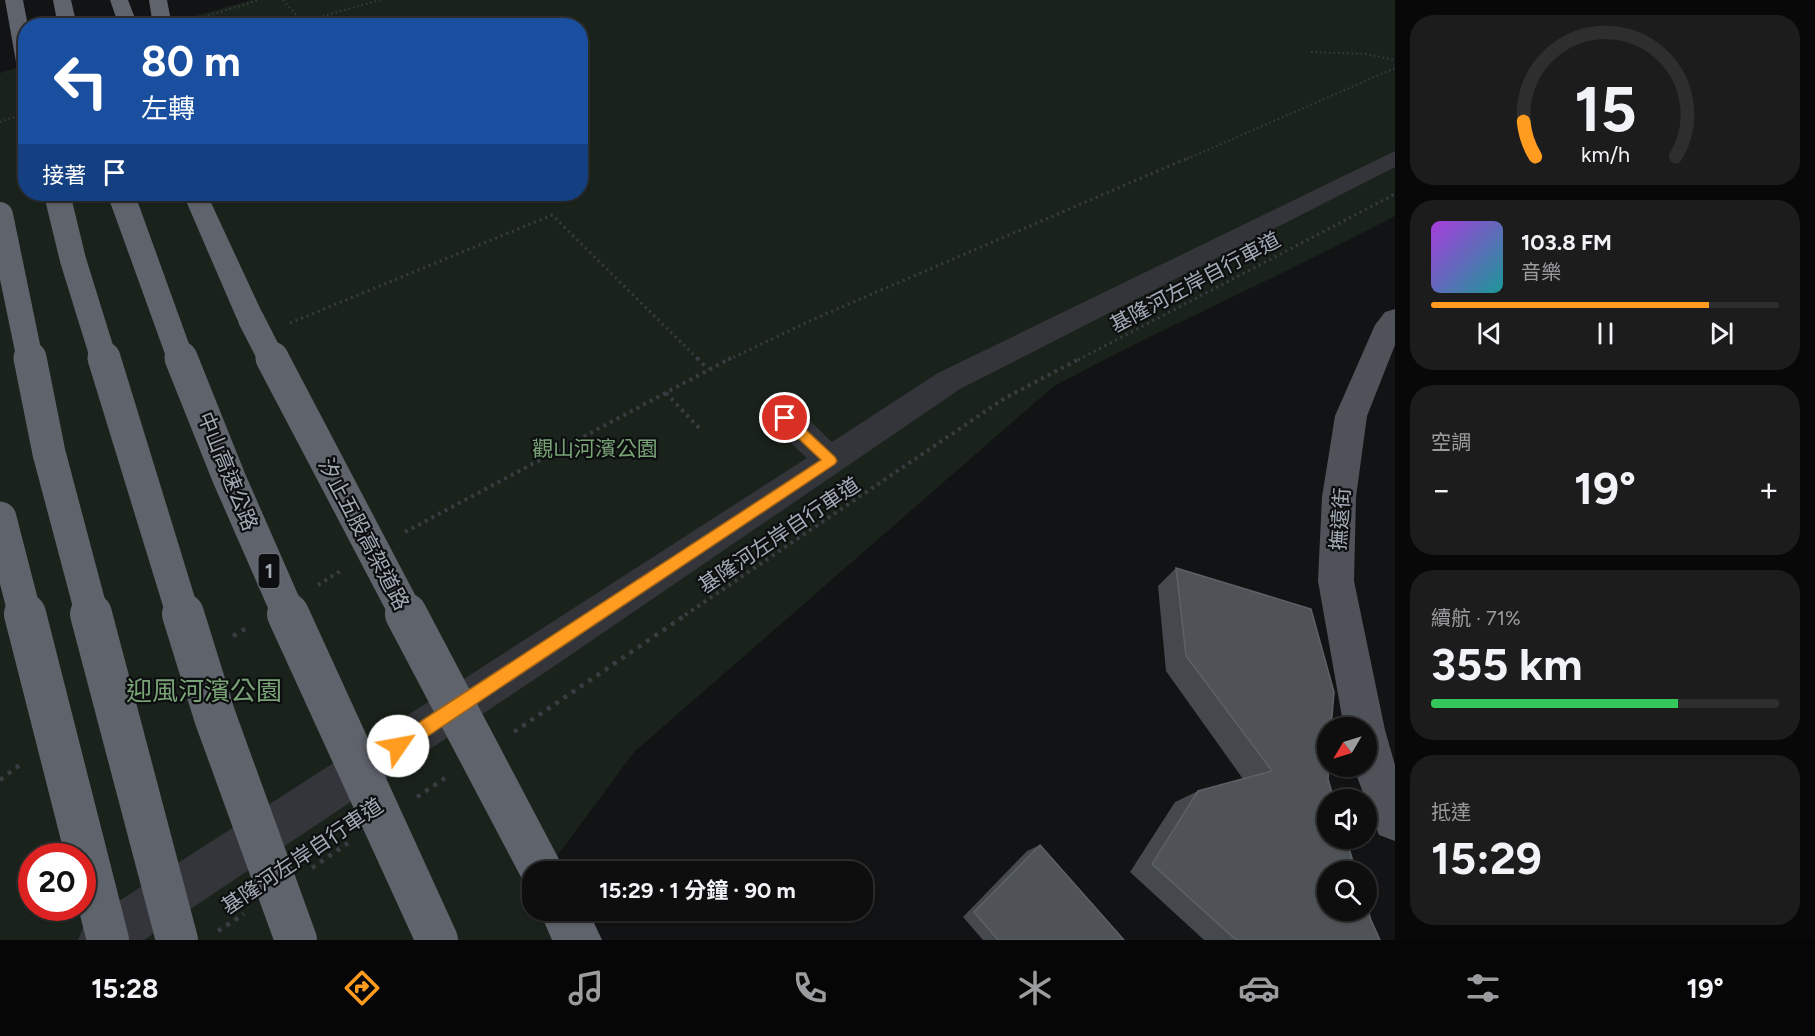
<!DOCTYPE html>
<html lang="zh-TW">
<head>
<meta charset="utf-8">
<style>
	body { margin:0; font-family:Figtree,"Noto Sans TC",sans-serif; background:#1c1c1d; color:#f1f3f6; height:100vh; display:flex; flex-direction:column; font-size:22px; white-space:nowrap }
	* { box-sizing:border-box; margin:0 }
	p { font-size:20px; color:#9b9c9e }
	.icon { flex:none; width:33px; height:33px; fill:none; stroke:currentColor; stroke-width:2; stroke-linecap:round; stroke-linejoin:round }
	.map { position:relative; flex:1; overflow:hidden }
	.drawer { display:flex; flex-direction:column; gap:15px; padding:15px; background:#080808; width:420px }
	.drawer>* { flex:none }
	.banner { position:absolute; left:18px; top:18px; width:570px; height:183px; border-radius:24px; box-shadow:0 2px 4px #0004,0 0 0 2px #2e2e2f; background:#1a4fa0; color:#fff; overflow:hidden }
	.needle { width:39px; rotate:232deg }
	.controls { position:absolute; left:1317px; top:717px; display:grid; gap:12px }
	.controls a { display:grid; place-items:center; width:60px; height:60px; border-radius:50%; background:#0e0e0f; box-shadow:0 2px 4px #0004,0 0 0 2px #2e2e2f; font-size:30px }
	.speed { position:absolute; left:18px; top:843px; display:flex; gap:12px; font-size:30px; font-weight:700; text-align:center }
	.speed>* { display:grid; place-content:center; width:78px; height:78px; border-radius:50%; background:#0e0e0f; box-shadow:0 2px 4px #0004,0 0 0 2px #2e2e2f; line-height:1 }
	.speed .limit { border:9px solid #d22; background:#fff; color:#111 }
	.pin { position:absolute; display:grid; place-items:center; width:51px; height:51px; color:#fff; margin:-26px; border:3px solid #fff; border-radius:50%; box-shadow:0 2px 6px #0007 }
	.me { position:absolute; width:66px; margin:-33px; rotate:57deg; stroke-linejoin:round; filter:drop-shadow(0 0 4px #0008) }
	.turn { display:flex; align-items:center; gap:21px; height:126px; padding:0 24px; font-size:27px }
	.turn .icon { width:78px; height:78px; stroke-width:2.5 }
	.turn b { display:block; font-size:42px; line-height:51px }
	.then { display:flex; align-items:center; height:57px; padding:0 24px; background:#0003; gap:12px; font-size:22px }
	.big { font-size:45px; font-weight:700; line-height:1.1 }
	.drawer .card { flex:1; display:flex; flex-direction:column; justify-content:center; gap:9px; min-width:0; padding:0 21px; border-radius:24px; background:#1c1c1d }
	.drawer .dial { align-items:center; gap:0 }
	.dial svg { height:156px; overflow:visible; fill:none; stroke:#2e2e2f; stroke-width:7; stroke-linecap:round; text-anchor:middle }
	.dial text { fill:#f1f3f6; stroke:none }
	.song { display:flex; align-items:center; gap:18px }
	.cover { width:72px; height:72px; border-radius:9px; background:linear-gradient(135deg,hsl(280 70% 55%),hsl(180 70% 35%)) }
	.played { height:6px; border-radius:3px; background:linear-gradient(90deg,#ff9c20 80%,#2e2e2f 80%) }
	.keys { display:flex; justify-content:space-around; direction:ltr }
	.heat { display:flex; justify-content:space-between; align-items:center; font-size:33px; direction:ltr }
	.charge { height:9px; border-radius:4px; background:linear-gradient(90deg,#34c759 71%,#2e2e2f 0) }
	.trip { position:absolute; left:522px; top:861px; width:351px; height:60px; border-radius:24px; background:#0e0e0f; box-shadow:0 2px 4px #0004,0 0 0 2px #2e2e2f; font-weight:700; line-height:60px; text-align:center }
	.menu { display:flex; height:96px; justify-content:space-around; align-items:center; background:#060606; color:#9b9c9e }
	.menu .icon { width:42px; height:42px }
	.menu .active { color:#ff9c20 }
	.menu b { font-size:27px; color:#f1f3f6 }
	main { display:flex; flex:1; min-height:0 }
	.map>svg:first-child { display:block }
	.green { fill:#1a231b; fill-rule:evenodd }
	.pier { fill:#121314 }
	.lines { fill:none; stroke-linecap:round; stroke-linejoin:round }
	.path-far3 { stroke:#393c41; stroke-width:2; stroke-dasharray:1.5 3; stroke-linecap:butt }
	.path-far2 { stroke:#393c41; stroke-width:3; stroke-dasharray:2 4; stroke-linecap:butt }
	.path-far1 { stroke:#393c41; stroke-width:4; stroke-dasharray:3 4.5; stroke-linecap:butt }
	.path { stroke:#393c41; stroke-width:4.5; stroke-dasharray:4 6; stroke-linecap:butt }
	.minor { fill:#33353a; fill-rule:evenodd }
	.major { fill:#4f5259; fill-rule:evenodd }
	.highway { fill:#5f636b; fill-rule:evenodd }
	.highway-bridge-far2 { stroke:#5f636b; stroke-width:26 }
	.highway-bridge-far1 { stroke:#5f636b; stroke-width:33 }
	.highway-bridge { stroke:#5f636b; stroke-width:42 }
	.wall { fill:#45484c }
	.building { fill:#4f5357; stroke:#5c6166; stroke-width:1.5 }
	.route { fill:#ff9c20; stroke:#a66515; stroke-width:1.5 }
	.labels { text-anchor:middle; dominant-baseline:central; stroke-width:4.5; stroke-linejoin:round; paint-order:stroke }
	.shield { fill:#0d0e0f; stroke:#757c84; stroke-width:1.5 }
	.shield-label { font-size:20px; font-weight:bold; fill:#a2abb6 }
	.street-label { font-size:21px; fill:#a2abb6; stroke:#0d0e0f }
	.park-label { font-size:21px; fill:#79a377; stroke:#0d0e0f }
	.near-park-label { font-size:26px; fill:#79a377; stroke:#0d0e0f }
</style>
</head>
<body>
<main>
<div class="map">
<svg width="1395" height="940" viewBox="0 0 1395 940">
	<rect width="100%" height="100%" fill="#121314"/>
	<!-- green -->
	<path class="green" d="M251 0H1395V216C1283 275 1166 326 1054 386L634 752 552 863 532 872V910L566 911 574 940H0V73L25 65 26 194H580V26L163 25ZM32 856H82V908H32Z"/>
	<!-- pier -->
	<path class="pier" d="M0 0H155L153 3 74 26H26V40L0 47Z"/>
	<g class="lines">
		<!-- path-far3 -->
		<path class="path-far3" d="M283 0 302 21
			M191 21 259 0
			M288 26 380 0
			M1311 52 1366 54 1395 60
			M0 122 26 113
			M1187 159 1395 68"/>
		<!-- path-far2 -->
		<path class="path-far2" d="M290 323 552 215 699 360
			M728 360 814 319 1190 157
			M1078 360 1395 194"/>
		<!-- path-far1 -->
		<path class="path-far1" d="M697 358 708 369
			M666 393 699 428
			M405 532 731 358
			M318 585 342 570
			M685 615 1005 398 1081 358"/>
		<!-- path -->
		<path class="path" d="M233 636 250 626
			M514 732 687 614
			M0 780 21 764
			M417 797 445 778
			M312 868 348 843
			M218 931 244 914"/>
		<!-- minor -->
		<path class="minor" d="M1395 151V167L960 389 550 669 144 940H78L85 923 807 458 774 427 769 418 774 409C798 402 815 427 832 442L938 373Z"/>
		<!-- major -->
		<path class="major" d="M1395 309V345L1367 416 1356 497 1354 581 1385 730 1395 765V841L1379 835 1353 766H1366V728H1344L1318 581 1322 497 1335 416 1375 325 1385 312Z"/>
		<!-- highway -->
		<path class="highway" d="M5 0H23L28 26H26V68L19 66 16 62Z
			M53 0H71L77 26H58Z
			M110 0H128L138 26H119Z
			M149 0H167L172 26H153Z
			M183 194H207L265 319 261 326 251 329 241 326 237 319Z
			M539 910H588L602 940H552Z"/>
		<!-- highway-bridge-far2 -->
		<path class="highway-bridge-far2" d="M57 194 73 260 104 360
			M121 194 181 360
			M0 215 30 360
			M251 319 272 360"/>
		<!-- highway-bridge-far1 -->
		<path class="highway-bridge-far1" d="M30 358 49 453 92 615
			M104 358 183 615
			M181 358 229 478 289 615
			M272 358 407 615
			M0 518 25 615"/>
		<!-- highway-bridge -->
		<path class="highway-bridge" d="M25 614 108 940
			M91 614 177 940
			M183 614 215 717 296 940
			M288 614 437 940
			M406 614 542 872"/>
	</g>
	<!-- wall -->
	<path class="wall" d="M1176 568 1328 779 1371 920 1380 940H1204L1130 872 1175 802 1198 791 1243 779 1166 671 1158 586Z
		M1040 845 1124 940H983L963 917 1027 851Z"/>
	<!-- building -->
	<path class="building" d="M1176 568 1311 609 1334 692 1331 728H1328V766H1329L1328 779 1334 800H1328V838H1346L1356 872H1328V910H1366V904L1371 920 1380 940H1236L1152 864 1198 791 1272 771 1186 656Z
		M1040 845 1124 940H998L974 912Z"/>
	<!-- route -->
	<path class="route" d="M785 413 790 415 835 457 837 461 835 464 404 752 398 755 392 752 389 746 392 740 821 460 781 422 779 418 781 415Z"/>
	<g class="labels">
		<!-- shield labels -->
		<rect class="shield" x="258.5" y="554" width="21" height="34" rx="4.5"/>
		<g class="shield-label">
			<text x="269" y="571">1</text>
		</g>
		<!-- street labels -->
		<g class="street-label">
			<text transform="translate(1195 282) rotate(-28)">基隆河左岸自行車道</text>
			<text transform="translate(228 471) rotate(68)">中山高速公路</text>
			<text transform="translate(1340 519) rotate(-86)">撫遠街</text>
			<text transform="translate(364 534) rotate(62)">汐止五股高架道路</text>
			<text transform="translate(779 535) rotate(-34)">基隆河左岸自行車道</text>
			<text transform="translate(302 856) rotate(-34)">基隆河左岸自行車道</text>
		</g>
		<!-- park labels -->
		<g class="park-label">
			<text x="595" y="448">觀山河濱公園</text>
		</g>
		<!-- near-park labels -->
		<g class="near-park-label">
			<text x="204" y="691">迎風河濱公園</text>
		</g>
	</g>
</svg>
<div class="controls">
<a><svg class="needle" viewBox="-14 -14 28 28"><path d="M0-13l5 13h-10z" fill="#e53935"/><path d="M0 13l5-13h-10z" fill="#9b9c9e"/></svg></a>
<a><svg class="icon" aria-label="sound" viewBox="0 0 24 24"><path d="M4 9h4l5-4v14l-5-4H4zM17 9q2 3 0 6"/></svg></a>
<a><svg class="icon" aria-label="search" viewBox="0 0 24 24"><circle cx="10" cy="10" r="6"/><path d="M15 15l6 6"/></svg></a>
</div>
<div class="speed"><div class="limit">20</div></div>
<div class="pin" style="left:785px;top:418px;background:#d93025"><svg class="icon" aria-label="arrive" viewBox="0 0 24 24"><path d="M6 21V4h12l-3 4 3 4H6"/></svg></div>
<svg class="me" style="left:398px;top:746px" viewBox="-20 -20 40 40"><circle r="19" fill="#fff"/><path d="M0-13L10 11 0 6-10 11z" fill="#ff9c20"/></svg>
<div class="trip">15:29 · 1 分鐘 · 90 m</div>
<div class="banner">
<div class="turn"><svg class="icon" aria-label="left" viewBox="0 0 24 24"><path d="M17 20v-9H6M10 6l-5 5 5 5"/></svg><div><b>80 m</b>左轉</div></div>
<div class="then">接著<svg class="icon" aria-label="arrive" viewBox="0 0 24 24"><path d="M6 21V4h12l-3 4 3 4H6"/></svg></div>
</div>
</div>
<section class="drawer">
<div class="card dial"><svg viewBox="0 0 100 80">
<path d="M14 69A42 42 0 1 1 86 69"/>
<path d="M14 69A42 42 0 0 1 8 51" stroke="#ff9c20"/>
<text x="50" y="56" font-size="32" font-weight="700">15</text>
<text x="50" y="72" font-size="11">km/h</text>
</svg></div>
<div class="card">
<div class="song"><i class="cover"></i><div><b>103.8 FM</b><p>音樂</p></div></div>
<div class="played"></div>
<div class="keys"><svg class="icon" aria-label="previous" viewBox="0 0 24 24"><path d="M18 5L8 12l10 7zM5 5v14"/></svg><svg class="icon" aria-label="pause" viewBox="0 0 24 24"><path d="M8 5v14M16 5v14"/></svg><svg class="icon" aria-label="next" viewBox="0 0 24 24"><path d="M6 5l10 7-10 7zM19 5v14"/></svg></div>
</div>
<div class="card"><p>空調</p>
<div class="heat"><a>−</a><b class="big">19°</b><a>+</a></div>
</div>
<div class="card"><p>續航 · 71%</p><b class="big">355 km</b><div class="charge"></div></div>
<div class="card"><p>抵達</p><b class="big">15:29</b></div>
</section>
</main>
<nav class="menu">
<b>15:28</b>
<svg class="icon active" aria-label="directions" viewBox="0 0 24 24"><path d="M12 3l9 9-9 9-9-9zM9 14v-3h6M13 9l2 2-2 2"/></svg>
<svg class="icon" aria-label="music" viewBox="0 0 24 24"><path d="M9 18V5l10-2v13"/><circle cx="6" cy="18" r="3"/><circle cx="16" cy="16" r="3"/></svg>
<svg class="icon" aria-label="phone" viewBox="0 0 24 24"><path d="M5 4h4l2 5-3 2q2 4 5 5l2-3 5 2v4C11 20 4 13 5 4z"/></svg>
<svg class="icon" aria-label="climate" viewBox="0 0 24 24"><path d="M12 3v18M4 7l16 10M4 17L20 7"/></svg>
<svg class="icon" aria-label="car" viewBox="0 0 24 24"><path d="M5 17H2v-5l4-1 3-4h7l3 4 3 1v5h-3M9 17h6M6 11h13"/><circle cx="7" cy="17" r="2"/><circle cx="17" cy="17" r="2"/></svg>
<svg class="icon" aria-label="filters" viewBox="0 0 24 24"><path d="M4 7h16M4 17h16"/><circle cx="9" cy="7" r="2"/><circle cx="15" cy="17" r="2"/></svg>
<b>19°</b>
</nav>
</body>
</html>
